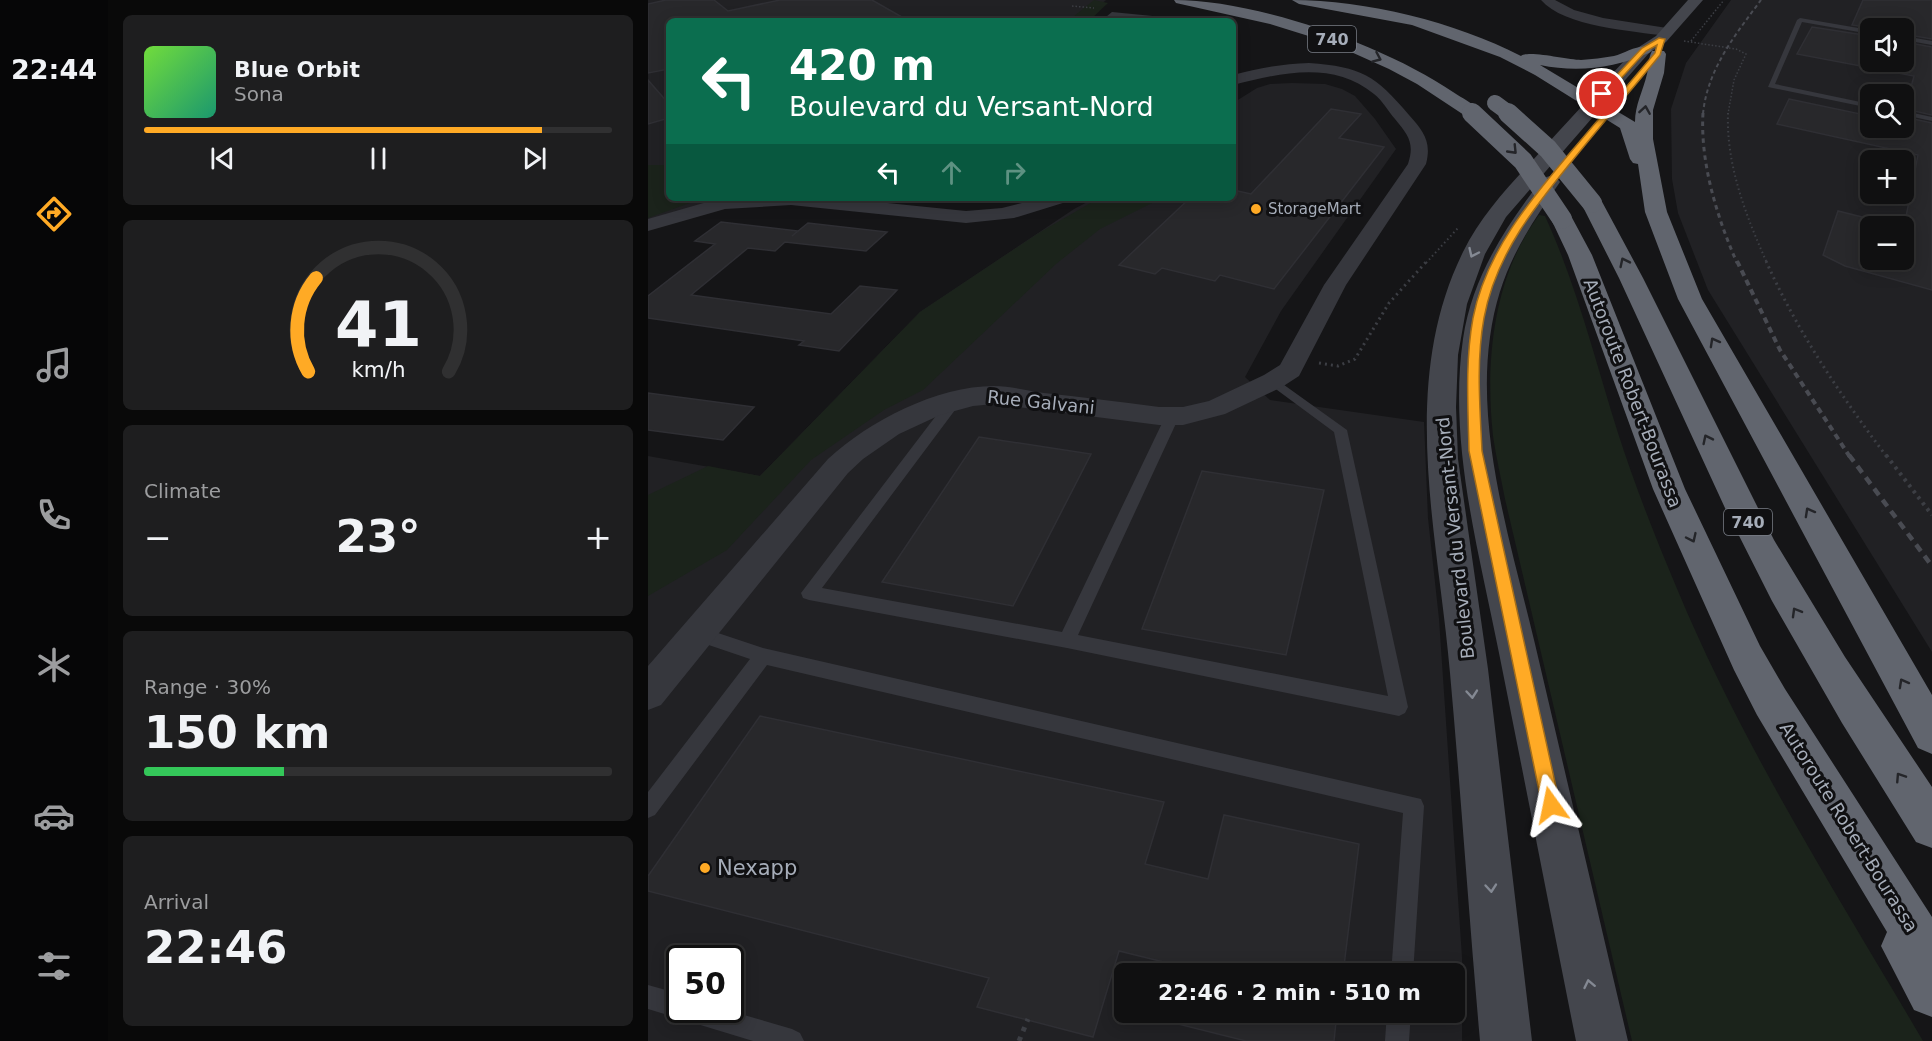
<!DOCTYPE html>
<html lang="en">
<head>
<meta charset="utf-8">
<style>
	body { margin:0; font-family:"DejaVu Sans",sans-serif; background:#1e1e1f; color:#f1f3f6; height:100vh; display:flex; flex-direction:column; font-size:22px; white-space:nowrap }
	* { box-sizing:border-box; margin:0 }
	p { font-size:20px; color:#9c9d9f }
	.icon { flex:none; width:33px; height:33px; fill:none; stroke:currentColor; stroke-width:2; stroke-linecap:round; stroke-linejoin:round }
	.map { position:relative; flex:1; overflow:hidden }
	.drawer { display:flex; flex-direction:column; gap:15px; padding:15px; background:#090909; width:540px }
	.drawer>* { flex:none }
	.hud { position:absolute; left:18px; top:18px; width:570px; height:183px; border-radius:9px; box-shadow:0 3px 15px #0003,0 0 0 2px #303031; background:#0b6e4f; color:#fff; overflow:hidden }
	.buttons { position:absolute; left:1212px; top:18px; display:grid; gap:12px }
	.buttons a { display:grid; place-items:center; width:54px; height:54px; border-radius:9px; background:#101011; box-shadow:0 3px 15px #0003,0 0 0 2px #303031; font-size:30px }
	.speed { position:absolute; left:18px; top:945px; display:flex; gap:12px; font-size:30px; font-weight:700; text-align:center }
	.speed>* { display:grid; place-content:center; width:78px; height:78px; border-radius:50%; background:#101011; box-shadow:0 3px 15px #0003,0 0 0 2px #303031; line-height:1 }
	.speed .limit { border:3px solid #111; border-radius:9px; background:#fff; color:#111 }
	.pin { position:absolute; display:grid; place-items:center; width:51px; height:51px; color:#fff; margin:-26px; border:3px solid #fff; border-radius:50%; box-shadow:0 2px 6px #0007 }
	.me { position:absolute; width:66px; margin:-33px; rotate:348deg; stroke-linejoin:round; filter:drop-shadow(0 0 4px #0008) }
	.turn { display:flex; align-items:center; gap:21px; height:126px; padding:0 24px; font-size:27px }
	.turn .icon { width:78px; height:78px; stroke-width:2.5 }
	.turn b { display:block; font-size:42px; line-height:51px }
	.lanes { display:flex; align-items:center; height:57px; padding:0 24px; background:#0003; justify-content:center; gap:30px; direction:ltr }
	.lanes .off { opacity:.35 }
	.big { font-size:45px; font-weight:800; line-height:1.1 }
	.drawer .tile { flex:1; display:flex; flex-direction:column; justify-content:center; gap:9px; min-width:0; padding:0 21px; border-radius:9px; background:#1e1e1f }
	.drawer .dial { align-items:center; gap:0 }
	.dial svg { height:156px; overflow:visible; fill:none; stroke:#303031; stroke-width:7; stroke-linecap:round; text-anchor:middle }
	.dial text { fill:#f1f3f6; stroke:none }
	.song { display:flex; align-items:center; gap:18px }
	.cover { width:72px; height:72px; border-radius:9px; background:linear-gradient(135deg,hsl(100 70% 55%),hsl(160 70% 35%)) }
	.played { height:6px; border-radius:3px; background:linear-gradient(90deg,#ffaa25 85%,#303031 85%) }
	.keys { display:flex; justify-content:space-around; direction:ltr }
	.heat { display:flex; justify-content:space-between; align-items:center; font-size:33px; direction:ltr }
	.charge { height:9px; border-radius:4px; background:linear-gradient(90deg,#34c759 30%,#303031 0) }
	.trip { position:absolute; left:466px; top:963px; width:351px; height:60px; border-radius:9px; background:#101011; box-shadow:0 3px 15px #0003,0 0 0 2px #303031; font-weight:800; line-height:60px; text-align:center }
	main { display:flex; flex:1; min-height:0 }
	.menu { display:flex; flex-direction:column; width:108px; justify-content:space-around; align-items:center; background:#060607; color:#9c9d9f }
	.menu .icon { width:42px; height:42px }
	.menu .selected { color:#ffaa25 }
	.menu b { font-size:27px; color:#f1f3f6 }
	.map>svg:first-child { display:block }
	.built { fill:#212124; fill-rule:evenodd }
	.green { fill:#1b231b }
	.building { fill:#28282b; stroke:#2f2f34; stroke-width:1.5 }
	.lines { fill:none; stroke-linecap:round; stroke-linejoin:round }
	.path-far4 { stroke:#3c3e44; stroke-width:1.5; stroke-dasharray:1.5 2; stroke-linecap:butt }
	.path-far3 { stroke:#3c3e44; stroke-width:2; stroke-dasharray:1.5 3; stroke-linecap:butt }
	.path-far2 { stroke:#3c3e44; stroke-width:3; stroke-dasharray:2 4; stroke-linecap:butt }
	.path-far1 { stroke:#3c3e44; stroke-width:4; stroke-dasharray:3 4.5; stroke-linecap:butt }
	.path { stroke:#3c3e44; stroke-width:5; stroke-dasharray:4.5 6; stroke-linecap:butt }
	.lane { fill:#36373d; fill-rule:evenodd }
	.street { fill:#36373d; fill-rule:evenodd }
	.secondary { fill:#44464d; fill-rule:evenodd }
	.highway { fill:#61656e; fill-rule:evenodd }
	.rail-far3 { stroke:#494b52; stroke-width:2; stroke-dasharray:4 3; stroke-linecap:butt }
	.rail-far2 { stroke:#494b52; stroke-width:3; stroke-dasharray:4.5 4; stroke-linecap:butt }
	.rail-far1 { stroke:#494b52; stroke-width:4; stroke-dasharray:6 4.5; stroke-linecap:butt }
	.rail { stroke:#494b52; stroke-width:4.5; stroke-dasharray:8 6; stroke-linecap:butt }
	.highway-bridge-far1 { stroke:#61656e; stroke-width:16 }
	.highway-bridge { stroke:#61656e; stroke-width:20 }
	.oneway { stroke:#242529 }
	.oneway2 { stroke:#848993 }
	.route { fill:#ffaa25; stroke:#a66e18; stroke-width:1.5 }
	.poi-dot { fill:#ffaa25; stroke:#101012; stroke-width:2 }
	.labels { text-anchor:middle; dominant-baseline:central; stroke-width:6; stroke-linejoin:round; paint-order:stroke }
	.far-poi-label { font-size:15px; fill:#a6adb9; stroke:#101012; text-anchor:start }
	.shield { fill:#101012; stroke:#797e87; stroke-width:1.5 }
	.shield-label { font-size:16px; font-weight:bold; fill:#a6adb9 }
	.street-label { font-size:18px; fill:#a6adb9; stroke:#101012 }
	.near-poi-label { font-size:21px; fill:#a6adb9; stroke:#101012; text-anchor:start }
</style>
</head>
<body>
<main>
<nav class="menu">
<b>22:44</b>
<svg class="icon selected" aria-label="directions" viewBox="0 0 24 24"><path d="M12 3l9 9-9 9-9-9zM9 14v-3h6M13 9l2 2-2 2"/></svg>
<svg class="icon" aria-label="music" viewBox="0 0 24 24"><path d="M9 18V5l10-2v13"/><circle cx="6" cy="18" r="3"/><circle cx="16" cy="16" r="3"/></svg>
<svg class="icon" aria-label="phone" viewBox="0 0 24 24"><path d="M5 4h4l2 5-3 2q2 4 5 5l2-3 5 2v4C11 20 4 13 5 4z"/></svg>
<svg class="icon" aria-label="climate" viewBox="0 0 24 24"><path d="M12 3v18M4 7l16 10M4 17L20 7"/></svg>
<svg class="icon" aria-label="car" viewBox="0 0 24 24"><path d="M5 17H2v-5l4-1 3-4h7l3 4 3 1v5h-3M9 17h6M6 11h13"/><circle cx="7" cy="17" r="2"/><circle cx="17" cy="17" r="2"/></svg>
<svg class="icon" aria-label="filters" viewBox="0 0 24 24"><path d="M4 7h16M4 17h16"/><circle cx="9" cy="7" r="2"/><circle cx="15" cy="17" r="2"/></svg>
</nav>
<section class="drawer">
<div class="tile">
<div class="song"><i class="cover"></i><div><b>Blue Orbit</b><p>Sona</p></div></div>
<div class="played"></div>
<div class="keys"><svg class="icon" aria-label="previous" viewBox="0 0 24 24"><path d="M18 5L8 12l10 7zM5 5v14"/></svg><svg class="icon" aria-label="pause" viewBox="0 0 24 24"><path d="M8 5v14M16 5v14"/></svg><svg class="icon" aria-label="next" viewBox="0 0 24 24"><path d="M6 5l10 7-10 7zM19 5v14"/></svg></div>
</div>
<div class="tile dial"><svg viewBox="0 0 100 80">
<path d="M14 69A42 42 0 1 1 86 69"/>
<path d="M14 69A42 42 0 0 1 18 21" stroke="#ffaa25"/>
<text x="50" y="56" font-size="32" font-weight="700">41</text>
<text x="50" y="72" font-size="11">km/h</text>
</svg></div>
<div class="tile"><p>Climate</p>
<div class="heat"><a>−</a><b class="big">23°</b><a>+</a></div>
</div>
<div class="tile"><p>Range · 30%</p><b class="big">150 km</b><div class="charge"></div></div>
<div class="tile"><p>Arrival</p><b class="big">22:46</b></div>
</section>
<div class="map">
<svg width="1284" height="1041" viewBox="0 0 1284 1041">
	<rect width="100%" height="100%" fill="#151517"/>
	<!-- built -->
	<path class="built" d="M0 0H458L435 21H21V198H144L76 203 0 225Z
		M1083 0H1284V652L1060 290 1030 213 1024 179 1023 109 1038 63ZM1222 28H1256V62H1222ZM1222 94H1256V128H1222ZM1222 160H1256V194H1222ZM1222 226H1256V260H1222Z
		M644 83 677 84 694 89 707 96 727 119 748 149 633 311 597 377 622 400 776 422 780 518 791 619 814 957V1041H0V456L112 476 272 312 426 209 447 198H585V103L609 88 622 84ZM32 958H82V1010H32ZM477 974H807V1012H477Z"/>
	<!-- green -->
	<path class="green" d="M446 0 460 3 441 21H420Z
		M0 165H21V198H56L0 218Z
		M451 198H514L452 229 408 264 275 390 236 410 163 460 79 550 0 596V495L60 466 112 476 272 312 389 234Z
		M891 215 897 216C929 286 947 360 970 433 987 486 1008 539 1030 591 1096 749 1189 894 1275 1041H984L857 499C853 478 848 457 845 436 837 361 845 277 891 215Z"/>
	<!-- building -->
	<path class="building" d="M18 0H66L80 11 132 0H224L261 21H21V69L0 73V4Z
		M1215 0H1284V39L1256 34V28H1224L1204 25Z
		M1164 27 1222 36V62H1256V42L1284 47V115L1257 109 1266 76 1149 54Z
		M0 80 21 104V118L0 124Z
		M1141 99 1222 116V128H1256V117L1284 123V290L1197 266 1175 255 1190 211 1250 226H1222V260H1256V227L1270 155 1129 124Z
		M683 109 713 114 691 138 736 147 626 289 572 275 567 281 514 268 507 274 471 265 542 198H585V190L603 194Z
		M73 222 150 231 144 236 160 223 239 232 218 251 137 242 127 251 100 248 43 295 183 314 212 286 249 290 191 351 151 345 156 341 0 318V296L67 244 47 241Z
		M0 393 106 407 75 440 0 430Z
		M331 437 443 454 365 606 234 582Z
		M554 471 676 490 638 655 494 629Z
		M112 716 516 802 497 864 560 879 576 815 711 844 695 974H534L536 967 471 951 445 1037 329 1007 341 978 0 891V876Z
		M525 1012H689L686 1041H598L522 1022Z"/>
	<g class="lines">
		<!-- path-far4 -->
		<path class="path-far4" d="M424 6 446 8
			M1036 41 1088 49 1098 54 1086 80 1080 114
			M1043 41 1076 0"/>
		<!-- path-far3 -->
		<path class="path-far3" d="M1080 113C1078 165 1098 216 1119 263
			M778 263 810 228"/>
		<!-- path-far2 -->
		<path class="path-far2" d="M1118 261C1149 331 1193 396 1239 457
			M671 363 690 366 707 359 741 303 779 261"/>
		<!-- path-far1 -->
		<path class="path-far1" d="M1238 455 1284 515"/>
		<!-- path -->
		<path class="path" d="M371 1041 380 1019"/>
		<!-- lane -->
		<path class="lane" d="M464 12 535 19 538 21 465 16 460 21H453Z
			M1152 18 1222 30V34L1154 22 1127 84 1222 104V108L1120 87 1149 20Z
			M1256 36 1284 41V45L1256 40Z
			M1256 111 1284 117V121L1256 115Z
			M625 377 699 430 760 707 757 713 751 716 419 648 161 600 155 598 153 593 300 400 305 399 312 403 310 406 174 588 414 632 517 417 524 412 531 417 430 635 740 696 686 432 621 384 619 381Z
			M49 626 115 648 773 799 776 806 765 974H743L755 813 119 665 7 815 0 818V792L102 659 43 639 41 634 43 629Z
			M0 985 32 994V1010H79L144 1029 152 1033 156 1041H105L0 1009Z
			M739 1012H763L761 1041H737Z"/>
		<!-- street -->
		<path class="street" d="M893 0H907L926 10 955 18 1019 28 1026 32 1019 36C985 31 916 27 893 0Z
			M661 63C714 67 727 75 761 115 775 131 784 141 778 164L698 285 651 376 634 387 577 414 535 425H511L346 404 325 406 292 415 251 434 215 459 200 473 13 705 0 710V666L180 459C221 421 289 386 346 386 363 386 380 391 396 393 435 397 473 402 511 407H535L561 401 616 375 632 365 676 285 760 164C767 143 760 135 747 119 740 111 735 101 726 94 685 60 632 73 585 85V75C610 68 635 64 661 63Z
			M73 198H190L318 211 354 208 393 198H421L418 202 366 218 318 223 143 205 77 209 0 231V219Z"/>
		<!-- secondary -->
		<path class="secondary" d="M1040 0H1055L1018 42 1001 53 978 79 858 217 837 254 819 304 810 355 808 407 810 459 840 669 884 1041H832C821 918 813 795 802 673 790 534 750 384 815 252 832 217 859 188 885 160 915 126 947 92 978 59L991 47 1008 36Z
			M902 176 909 178 912 182C876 234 851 272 842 337 828 437 864 547 887 644 918 776 949 909 980 1041H928C902 912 877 782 851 653 831 551 800 444 815 339 824 277 858 226 895 178Z"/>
		<!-- highway -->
		<path class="highway" d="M526 0C609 0 736 45 805 92 814 98 825 103 831 111L828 115H816L769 84 741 69 683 43 622 24 528 3Z
			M644 0C718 0 807 22 873 56 881 50 919 60 933 60 944 59 955 58 966 56 977 53 990 44 1001 47L1004 50 1001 53C966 68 930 73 892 65L987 122C987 105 995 91 999 74 1001 66 1000 58 1004 51H1016L1018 54 1016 73 1005 110V139L1019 212 1054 299 1284 695V754L1270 748 1030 299 997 212 990 164 985 163 982 159 972 128 887 75 852 57 764 25 651 4Z
			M944 197 952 198 995 278 1126 540 1197 657 1284 787V848L1268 842 1194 723 1124 601 1077 508 971 278 933 203 936 198Z
			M914 212 922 214 944 255 1037 489 1112 646 1137 689 1284 917V1017L1266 1010 1233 946 1239 932 1109 715 1086 670 1005 489 920 255 903 219 906 214Z"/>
		<!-- rail-far3 -->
		<path class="rail-far3" d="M1055 114C1059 70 1087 35 1113 0"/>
		<!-- rail-far2 -->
		<path class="rail-far2" d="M1055 113C1052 163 1069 217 1089 263"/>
		<!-- rail-far1 -->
		<path class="rail-far1" d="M1089 261 1132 350 1202 457"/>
		<!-- rail -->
		<path class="rail" d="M1201 455 1284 566"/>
		<!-- highway-bridge-far1 -->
		<path class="highway-bridge-far1" d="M847 103 862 114
			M822 111 825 114"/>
		<!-- highway-bridge -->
		<path class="highway-bridge" d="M824 113 875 161 914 219
			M860 113 900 149 944 203"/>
	</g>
	<!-- one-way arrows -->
	<defs><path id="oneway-chevron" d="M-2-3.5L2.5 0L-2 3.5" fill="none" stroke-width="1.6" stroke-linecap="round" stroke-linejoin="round" transform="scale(1.5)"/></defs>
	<g class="oneway">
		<use href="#oneway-chevron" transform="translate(729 58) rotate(24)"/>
		<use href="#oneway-chevron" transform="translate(997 110) rotate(-81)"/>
		<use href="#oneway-chevron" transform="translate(865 150) rotate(46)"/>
		<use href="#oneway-chevron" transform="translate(976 262) rotate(-116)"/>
		<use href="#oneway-chevron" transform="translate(1066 342) rotate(-119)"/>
		<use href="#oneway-chevron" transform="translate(1059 439) rotate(-116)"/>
		<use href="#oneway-chevron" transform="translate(1161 512) rotate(-119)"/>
		<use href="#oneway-chevron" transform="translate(1044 538) rotate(65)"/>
		<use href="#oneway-chevron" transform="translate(1148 612) rotate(-120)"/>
		<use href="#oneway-chevron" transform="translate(1255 683) rotate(-119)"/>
		<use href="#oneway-chevron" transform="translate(1252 777) rotate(-123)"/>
	</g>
	<g class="oneway2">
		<use href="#oneway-chevron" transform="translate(825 253) rotate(115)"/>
		<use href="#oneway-chevron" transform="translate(824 694) rotate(85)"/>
		<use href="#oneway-chevron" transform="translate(843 888) rotate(85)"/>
		<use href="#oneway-chevron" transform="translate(941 984) rotate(-102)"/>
	</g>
	<!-- route -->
	<path class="route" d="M1011 38 1017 39 1012 55C986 87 959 118 933 150 891 201 848 252 836 318 828 361 832 408 834 451L912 805 909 812 903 814 896 812 894 805 821 451C820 408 817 361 825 318 838 251 884 198 927 147 953 116 980 85 1007 53L1009 45 998 51 957 96 951 94 994 48Z"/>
	<!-- markers -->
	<g class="poi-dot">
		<circle cx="608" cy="209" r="6"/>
		<circle cx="57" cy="868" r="6"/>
	</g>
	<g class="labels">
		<!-- far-poi labels -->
		<g class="far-poi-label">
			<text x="620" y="209">StorageMart</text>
		</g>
		<!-- shield labels -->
		<g class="shield">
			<rect x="660" y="26" width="48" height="26" rx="4.5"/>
			<rect x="1076" y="509" width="48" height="26" rx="4.5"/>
		</g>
		<g class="shield-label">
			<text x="684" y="39">740</text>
			<text x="1100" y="522">740</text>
		</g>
		<!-- street labels -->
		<g class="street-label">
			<text transform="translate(985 393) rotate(69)">Autoroute Robert-Bourassa</text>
			<text transform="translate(393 402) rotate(6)">Rue Galvani</text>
			<text transform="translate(807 538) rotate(-96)">Boulevard du Versant-Nord</text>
			<text transform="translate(1201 827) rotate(58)">Autoroute Robert-Bourassa</text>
		</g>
		<!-- near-poi labels -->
		<g class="near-poi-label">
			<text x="69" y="868">Nexapp</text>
		</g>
	</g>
</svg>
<div class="buttons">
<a><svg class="icon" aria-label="sound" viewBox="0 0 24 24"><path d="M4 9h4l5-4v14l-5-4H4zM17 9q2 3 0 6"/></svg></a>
<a><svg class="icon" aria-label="search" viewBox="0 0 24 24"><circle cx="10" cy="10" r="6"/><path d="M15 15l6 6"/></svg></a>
<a>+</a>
<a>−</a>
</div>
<div class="speed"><div class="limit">50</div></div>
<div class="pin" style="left:954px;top:94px;background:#d93025"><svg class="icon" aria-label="arrive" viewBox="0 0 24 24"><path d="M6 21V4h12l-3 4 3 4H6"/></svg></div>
<svg class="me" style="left:903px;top:805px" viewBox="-20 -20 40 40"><path d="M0-17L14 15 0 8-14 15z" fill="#ffaa25" stroke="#fff" stroke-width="4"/></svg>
<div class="trip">22:46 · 2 min · 510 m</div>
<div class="hud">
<div class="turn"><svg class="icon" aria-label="left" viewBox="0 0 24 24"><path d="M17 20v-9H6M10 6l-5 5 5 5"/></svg><div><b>420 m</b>Boulevard du Versant-Nord</div></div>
<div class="lanes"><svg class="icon" aria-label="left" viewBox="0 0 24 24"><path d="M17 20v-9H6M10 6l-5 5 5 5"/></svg><svg class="icon off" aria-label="ahead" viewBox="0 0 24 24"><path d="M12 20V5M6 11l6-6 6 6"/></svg><svg class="icon off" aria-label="right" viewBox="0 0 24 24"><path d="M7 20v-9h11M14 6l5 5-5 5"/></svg></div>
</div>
</div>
</main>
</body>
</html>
